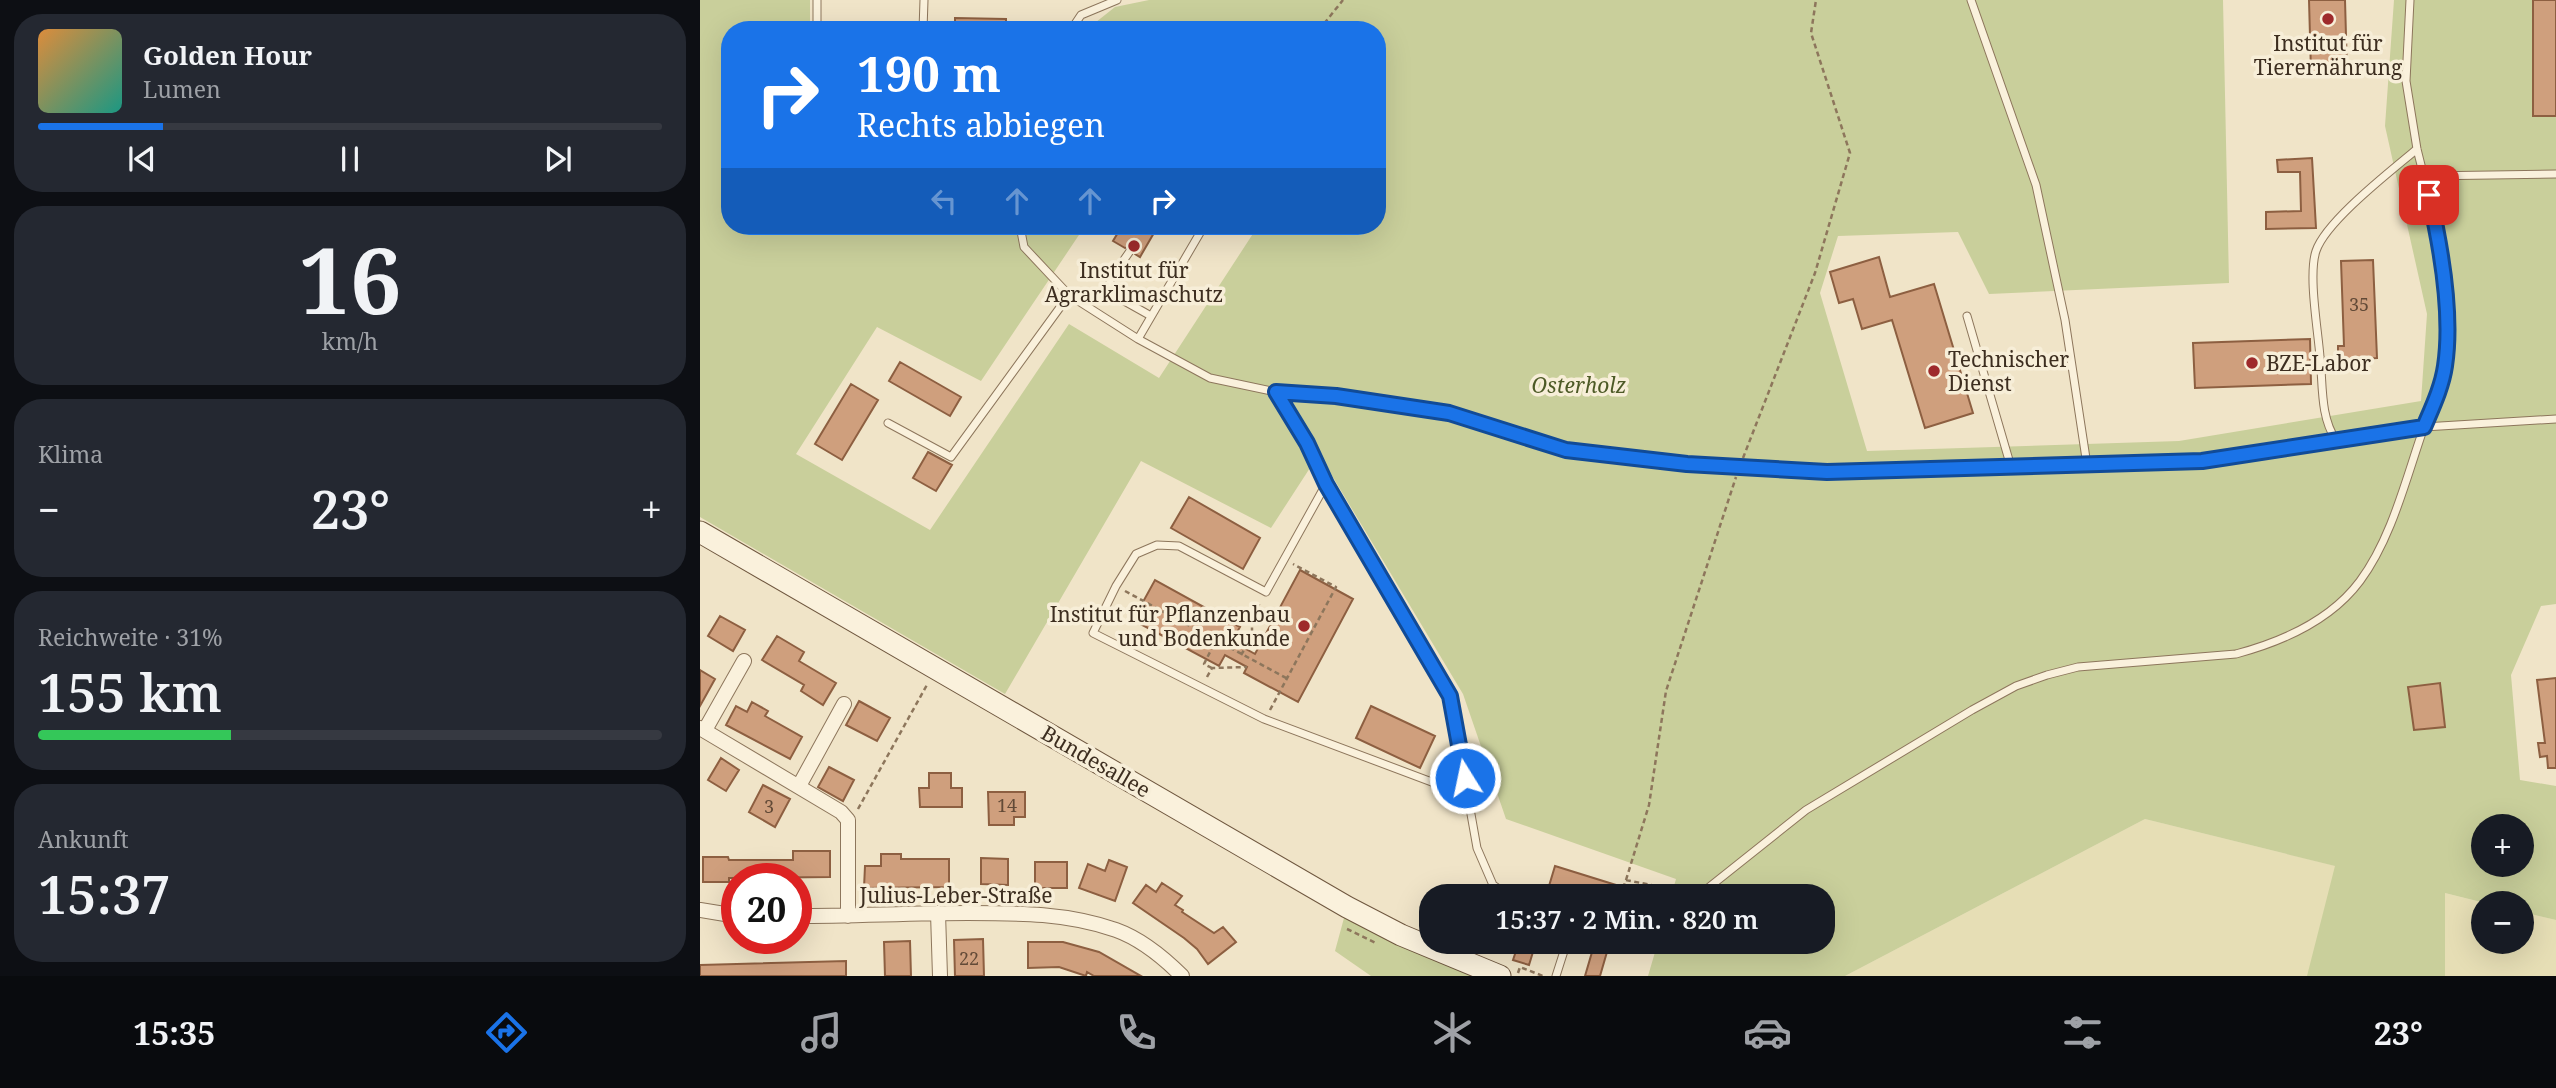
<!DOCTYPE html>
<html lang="de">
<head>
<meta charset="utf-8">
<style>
	body { margin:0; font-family:"Noto Serif",serif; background:#242831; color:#f1f3f6; height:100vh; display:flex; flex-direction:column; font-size:26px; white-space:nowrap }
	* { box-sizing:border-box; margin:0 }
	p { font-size:23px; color:#9ea1a6 }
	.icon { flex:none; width:38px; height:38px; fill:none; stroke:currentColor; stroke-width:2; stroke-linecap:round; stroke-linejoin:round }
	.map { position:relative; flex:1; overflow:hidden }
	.side { display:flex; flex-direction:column; gap:14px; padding:14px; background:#0d0f14; width:700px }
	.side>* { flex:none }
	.hud { position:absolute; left:21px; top:21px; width:665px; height:214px; border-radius:28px; box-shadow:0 7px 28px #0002; background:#1a73e8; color:#fff; overflow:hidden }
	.buttons { position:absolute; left:1771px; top:814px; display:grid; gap:14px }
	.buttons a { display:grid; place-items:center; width:63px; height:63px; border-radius:50%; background:#171b24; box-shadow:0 7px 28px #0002; font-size:35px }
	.speed { position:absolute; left:21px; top:863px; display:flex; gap:14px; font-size:35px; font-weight:700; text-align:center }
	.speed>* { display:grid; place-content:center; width:91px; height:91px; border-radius:50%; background:#171b24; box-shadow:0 7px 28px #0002; line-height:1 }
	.speed .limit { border:10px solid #d22; background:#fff; color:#111 }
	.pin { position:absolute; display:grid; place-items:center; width:60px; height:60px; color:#fff; margin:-30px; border-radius:14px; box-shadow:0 4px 10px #0006 }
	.me { position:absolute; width:77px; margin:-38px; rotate:350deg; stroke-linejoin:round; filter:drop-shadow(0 0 5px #0008) }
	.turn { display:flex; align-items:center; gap:24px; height:147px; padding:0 21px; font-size:32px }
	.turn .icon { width:91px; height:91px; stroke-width:2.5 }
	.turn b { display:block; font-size:49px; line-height:60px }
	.lanes { display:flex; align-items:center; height:66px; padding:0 21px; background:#0003; justify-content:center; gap:35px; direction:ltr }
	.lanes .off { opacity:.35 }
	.big { font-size:52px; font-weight:600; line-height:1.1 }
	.side .widget { flex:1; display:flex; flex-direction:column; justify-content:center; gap:10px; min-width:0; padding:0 24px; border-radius:28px; background:#242831 }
	.side .dial { align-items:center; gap:0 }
	.dial b { font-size:91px; line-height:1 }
	.song { display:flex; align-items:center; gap:21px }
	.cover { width:84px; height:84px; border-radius:10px; background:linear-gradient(135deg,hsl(30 70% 55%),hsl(170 70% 35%)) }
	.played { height:7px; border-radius:4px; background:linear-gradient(90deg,#1a73e8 20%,#363941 20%) }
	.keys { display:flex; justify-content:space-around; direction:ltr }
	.heat { display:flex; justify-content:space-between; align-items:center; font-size:38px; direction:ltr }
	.charge { height:10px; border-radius:5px; background:linear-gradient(90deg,#34c759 31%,#363941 0) }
	.trip { position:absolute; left:719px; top:884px; width:416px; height:70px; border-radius:28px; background:#171b24; box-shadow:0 7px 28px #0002; font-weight:600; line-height:70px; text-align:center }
	.dock { display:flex; height:112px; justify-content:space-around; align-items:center; background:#090b0e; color:#9ea1a6 }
	.dock .icon { width:49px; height:49px }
	.dock .on { color:#1a73e8 }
	.dock b { font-size:32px; color:#f1f3f6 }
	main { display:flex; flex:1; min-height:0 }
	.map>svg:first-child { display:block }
	.farmland { fill:#e6deb5 }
	.green { fill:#c9cf9b; fill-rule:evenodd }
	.building { fill:#cf9f7d; stroke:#8d5f41; stroke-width:2 }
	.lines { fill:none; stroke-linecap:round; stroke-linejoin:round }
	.lane-casing { stroke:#8d765c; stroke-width:9 }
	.street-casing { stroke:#8d765c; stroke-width:16 }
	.secondary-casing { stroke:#6f573f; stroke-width:23 }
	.path { stroke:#8d765c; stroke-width:2.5; stroke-dasharray:5 3.5; stroke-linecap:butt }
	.lane { stroke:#faf1dc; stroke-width:7 }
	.street { stroke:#faf1dc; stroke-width:14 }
	.secondary { stroke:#faf1dc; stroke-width:21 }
	.route-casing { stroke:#114b97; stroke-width:18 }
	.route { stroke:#1a73e8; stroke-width:12 }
	.poi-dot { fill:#9e2a2b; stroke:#f7eed8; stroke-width:2.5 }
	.labels { text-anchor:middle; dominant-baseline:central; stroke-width:7; stroke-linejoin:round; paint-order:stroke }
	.number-label { font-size:18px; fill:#624a37 }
	.poi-label { font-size:21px; fill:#3d2e20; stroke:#f7eed8 }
	.park-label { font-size:21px; font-style:italic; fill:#4d5a26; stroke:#f7eed8 }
	.street-label { font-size:21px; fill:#3d2e20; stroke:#f7eed8 }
</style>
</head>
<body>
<main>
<section class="side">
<div class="widget">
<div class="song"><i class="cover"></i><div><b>Golden Hour</b><p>Lumen</p></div></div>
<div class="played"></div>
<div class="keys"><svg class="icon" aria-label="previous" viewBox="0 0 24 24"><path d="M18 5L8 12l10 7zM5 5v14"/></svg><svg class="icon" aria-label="pause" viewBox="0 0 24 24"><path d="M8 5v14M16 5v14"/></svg><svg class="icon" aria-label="next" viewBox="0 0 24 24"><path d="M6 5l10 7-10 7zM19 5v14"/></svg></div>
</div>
<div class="widget dial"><b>16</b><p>km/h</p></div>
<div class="widget"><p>Klima</p>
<div class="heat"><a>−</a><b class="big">23°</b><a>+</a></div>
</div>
<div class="widget"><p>Reichweite · 31%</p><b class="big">155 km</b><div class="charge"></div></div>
<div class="widget"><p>Ankunft</p><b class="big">15:37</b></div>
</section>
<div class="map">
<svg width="1856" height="976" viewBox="0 0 1856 976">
	<rect width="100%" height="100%" fill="#f0e4c8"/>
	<!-- farmland -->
	<path class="farmland" d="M1445 819 1785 903H1783V942H1822V912L1856 920V976H1145Z"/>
	<!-- green -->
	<path class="green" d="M0 0H110V30H30V226H385L281 381 177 327 96 454 230 530 369 324 459 378 558 226H677V30H386L415 7 449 0H1523L1529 283 1289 294 1258 232 1138 236 1120 293 1167 451 1479 441 1721 401 1727 314 1685 126 1694 0H1856V604L1841 606 1811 675 1820 780 1856 786V920L1822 912V903H1785L1745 893V976H1607L1635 866 1445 819 1145 976H948L958 942H1124V896H971L976 879 806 819 763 694 619 454 571 528 441 461 305 694 0 517ZM1783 826H1822V864H1783Z
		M647 907 800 976H671L635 951Z"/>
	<!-- building -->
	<path class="building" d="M1609 0H1645L1647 71 1611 72Z
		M1833 0H1856V116H1833Z
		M255 18 306 19V30H255Z
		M1612 158 1616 228 1566 229V212L1601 211 1600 172H1578L1577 160Z
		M422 226H458L440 257 435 254 436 249 433 246 425 248 413 241Z
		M1179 257 1190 297 1234 284 1273 413 1225 428 1192 320 1162 329 1153 299 1139 303 1130 272Z
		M1673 260 1677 358 1638 360V346H1644L1641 261Z
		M1610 339 1611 384 1495 388 1493 343Z
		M200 362 261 397 250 416 189 381Z
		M151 384 178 400 142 460 115 444Z
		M228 452 252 465 236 491 213 478Z
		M489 497 560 538 543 569 471 528Z
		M600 570 653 599 598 702 544 673 547 667 525 655 519 666 433 620 455 580 540 627 532 641 555 654Z
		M20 616 45 630 33 651 8 636Z
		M77 636 104 652 99 661 136 683 123 705 101 691 104 685 62 660Z
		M0 670 15 679 0 706Z
		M1856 678V768H1848L1847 756 1840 757 1838 743H1845L1837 680Z
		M1740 683 1745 727 1714 730 1708 687Z
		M159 701 190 718 177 741 146 725Z
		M52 702 68 711 65 716 102 737 90 759 26 725 36 706 47 712Z
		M671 706 735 736 720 768 656 738Z
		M21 758 39 770 26 791 8 780Z
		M129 767 154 780 143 801 118 787Z
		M229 773H251V788H262V807H220L219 788H229Z
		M63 785 90 799 75 827 49 812Z
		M288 792H325V817H314V825H289Z
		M93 851H130V877L29 878V882H3V857H28L29 860H93Z
		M181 854H201V859H249V887L164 888 165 866H181Z
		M281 858 308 859V885L281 884Z
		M409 860 427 867 415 901 379 888 388 864 405 871Z
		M335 862H367V888H335Z
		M855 866 916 885 913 896H846Z
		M462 883 482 896 475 905 483 910 482 912 514 933 523 927 536 942 508 964 497 949 484 938 433 903 446 885 456 892Z
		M283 939 284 976H255L254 940Z
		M210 941 211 976H185L184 942Z
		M328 942H363L399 952 441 976H394L387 972 386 976 359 967 328 968Z
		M819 942H836L829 965 813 960Z
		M895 942 909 945 900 976H885Z
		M146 961V976H0V965Z"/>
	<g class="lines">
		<defs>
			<path id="lane" d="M1271 0 1336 185 1365 320 1387 465
				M1710 0 1706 81 1717 149 1738 233 1747 305 1745 367 1737 396 1724 427 1856 419
				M117 30V0
				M223 30 224 0
				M371 30 381 15 417 0
				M1724 176 1856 174
				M320 226 324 247 369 295 438 339 510 378 576 392 636 396 749 413 866 450 987 464 1127 472 1311 467 1502 461 1724 427C1706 478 1692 538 1660 581 1631 620 1581 642 1536 654L1378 667 1347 675 1316 686 1272 710 1106 810 998 896
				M430 251 410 280V293L451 316
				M1267 316 1311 467
				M438 339 504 226
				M576 392 607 443 626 484 750 696 777 848 793 885 809 896
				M188 423 251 457 369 295
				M1636 440C1620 417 1623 384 1620 357 1618 330 1608 275 1616 251 1626 221 1691 171 1717 149
				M626 484 566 592 479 546 457 545 436 554 416 586 393 633 564 719 769 796
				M856 976 864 951 874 942"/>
			<path id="street" d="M0 728 141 812 148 820V916
				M5 730 44 661
				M99 786 144 704
				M0 910 37 916
				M238 913 240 976
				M96 916C154 916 211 913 268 913 319 913 368 913 416 930 441 939 463 957 482 976"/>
			<path id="secondary" d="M0 532 647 907 701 935 800 976"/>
		</defs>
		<!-- lane casing -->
		<use href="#lane" class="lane-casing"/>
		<!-- street casing -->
		<use href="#street" class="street-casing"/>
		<!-- secondary casing -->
		<use href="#secondary" class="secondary-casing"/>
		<!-- path -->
		<path class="path" d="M619 30 643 0
			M1043 458 1115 273 1150 153 1111 33 1116 0
			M425 591 588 679
			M541 655 552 637V617L561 601
			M512 668 504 664 515 642
			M507 677 512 668 547 667
			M570 710 636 587 593 564
			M158 809 228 683
			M926 880 949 805 966 691 1036 477
			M966 888 968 896
			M920 896 926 880 966 888 990 886
			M647 929 676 943
			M818 973 820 967 843 976"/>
		<!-- lane -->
		<use href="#lane" class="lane"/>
		<!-- street -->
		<use href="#street" class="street"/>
		<!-- secondary -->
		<use href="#secondary" class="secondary"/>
	</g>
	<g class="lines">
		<defs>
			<path id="route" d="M765 778 750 696 626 484 607 443 576 392 636 396 749 413 866 450 987 464 1127 472 1502 461 1724 427C1732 408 1742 387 1745 366 1753 313 1741 247 1729 195"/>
		</defs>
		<!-- route casing -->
		<use href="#route" class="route-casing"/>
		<!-- route -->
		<use href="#route" class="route"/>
	</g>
	<!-- markers -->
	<g class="poi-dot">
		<circle cx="1628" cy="19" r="7"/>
		<circle cx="434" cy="246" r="7"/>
		<circle cx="1552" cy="363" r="7"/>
		<circle cx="1234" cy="371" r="7"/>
		<circle cx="604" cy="626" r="7"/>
	</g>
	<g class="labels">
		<!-- number labels -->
		<g class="number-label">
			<text x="1659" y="304">35</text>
			<text x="307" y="805">14</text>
			<text x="69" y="806">3</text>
			<text x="269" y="958">22</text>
		</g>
		<!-- poi labels -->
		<g class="poi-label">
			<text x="1628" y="43">Institut für<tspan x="1628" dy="24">Tierernährung</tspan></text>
			<text x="434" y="270">Institut für<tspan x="434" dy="24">Agrarklimaschutz</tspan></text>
			<text x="1248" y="359" text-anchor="start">Technischer<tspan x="1248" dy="24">Dienst</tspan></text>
			<text x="1566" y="363" text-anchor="start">BZE-Labor</text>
			<text x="590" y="614" text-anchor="end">Institut für Pflanzenbau<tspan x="590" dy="24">und Bodenkunde</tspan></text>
		</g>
		<!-- park labels -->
		<g class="park-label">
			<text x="879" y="385">Osterholz</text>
		</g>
		<!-- street labels -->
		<g class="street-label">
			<text transform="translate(396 761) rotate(30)">Bundesallee</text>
			<text x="256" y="895">Julius-Leber-Straße</text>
		</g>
	</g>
</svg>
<div class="buttons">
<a>+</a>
<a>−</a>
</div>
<div class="speed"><div class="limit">20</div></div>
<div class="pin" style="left:1729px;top:195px;background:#d93025"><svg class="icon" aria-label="arrive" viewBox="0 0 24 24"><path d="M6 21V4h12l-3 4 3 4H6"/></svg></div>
<svg class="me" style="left:765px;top:778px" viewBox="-20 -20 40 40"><circle r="17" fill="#1a73e8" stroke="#fff" stroke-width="3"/><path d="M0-11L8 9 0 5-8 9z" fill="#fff"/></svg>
<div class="trip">15:37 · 2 Min. · 820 m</div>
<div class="hud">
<div class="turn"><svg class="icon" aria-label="right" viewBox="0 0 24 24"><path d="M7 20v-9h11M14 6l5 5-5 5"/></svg><div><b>190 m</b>Rechts abbiegen</div></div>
<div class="lanes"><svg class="icon off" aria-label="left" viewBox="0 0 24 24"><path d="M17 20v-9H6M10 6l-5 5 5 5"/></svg><svg class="icon off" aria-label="ahead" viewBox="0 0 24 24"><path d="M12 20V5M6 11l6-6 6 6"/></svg><svg class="icon off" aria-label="ahead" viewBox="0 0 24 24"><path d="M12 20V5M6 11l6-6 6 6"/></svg><svg class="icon" aria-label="right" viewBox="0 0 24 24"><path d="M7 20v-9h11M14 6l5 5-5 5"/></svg></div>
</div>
</div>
</main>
<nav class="dock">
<b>15:35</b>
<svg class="icon on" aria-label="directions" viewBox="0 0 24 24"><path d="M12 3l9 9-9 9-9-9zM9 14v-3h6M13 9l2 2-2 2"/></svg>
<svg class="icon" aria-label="music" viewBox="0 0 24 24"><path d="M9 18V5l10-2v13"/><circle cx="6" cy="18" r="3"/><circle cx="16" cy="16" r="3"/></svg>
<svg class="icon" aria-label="phone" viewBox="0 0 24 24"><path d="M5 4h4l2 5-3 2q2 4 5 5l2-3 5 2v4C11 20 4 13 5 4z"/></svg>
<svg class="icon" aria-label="climate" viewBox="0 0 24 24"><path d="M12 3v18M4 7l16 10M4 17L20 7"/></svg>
<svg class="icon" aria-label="car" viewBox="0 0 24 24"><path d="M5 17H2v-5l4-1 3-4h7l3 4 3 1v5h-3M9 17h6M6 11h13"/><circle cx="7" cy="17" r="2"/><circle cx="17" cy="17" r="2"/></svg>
<svg class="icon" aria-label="filters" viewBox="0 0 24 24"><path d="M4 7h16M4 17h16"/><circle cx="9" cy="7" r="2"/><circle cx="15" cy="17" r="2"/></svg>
<b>23°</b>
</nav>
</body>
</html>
